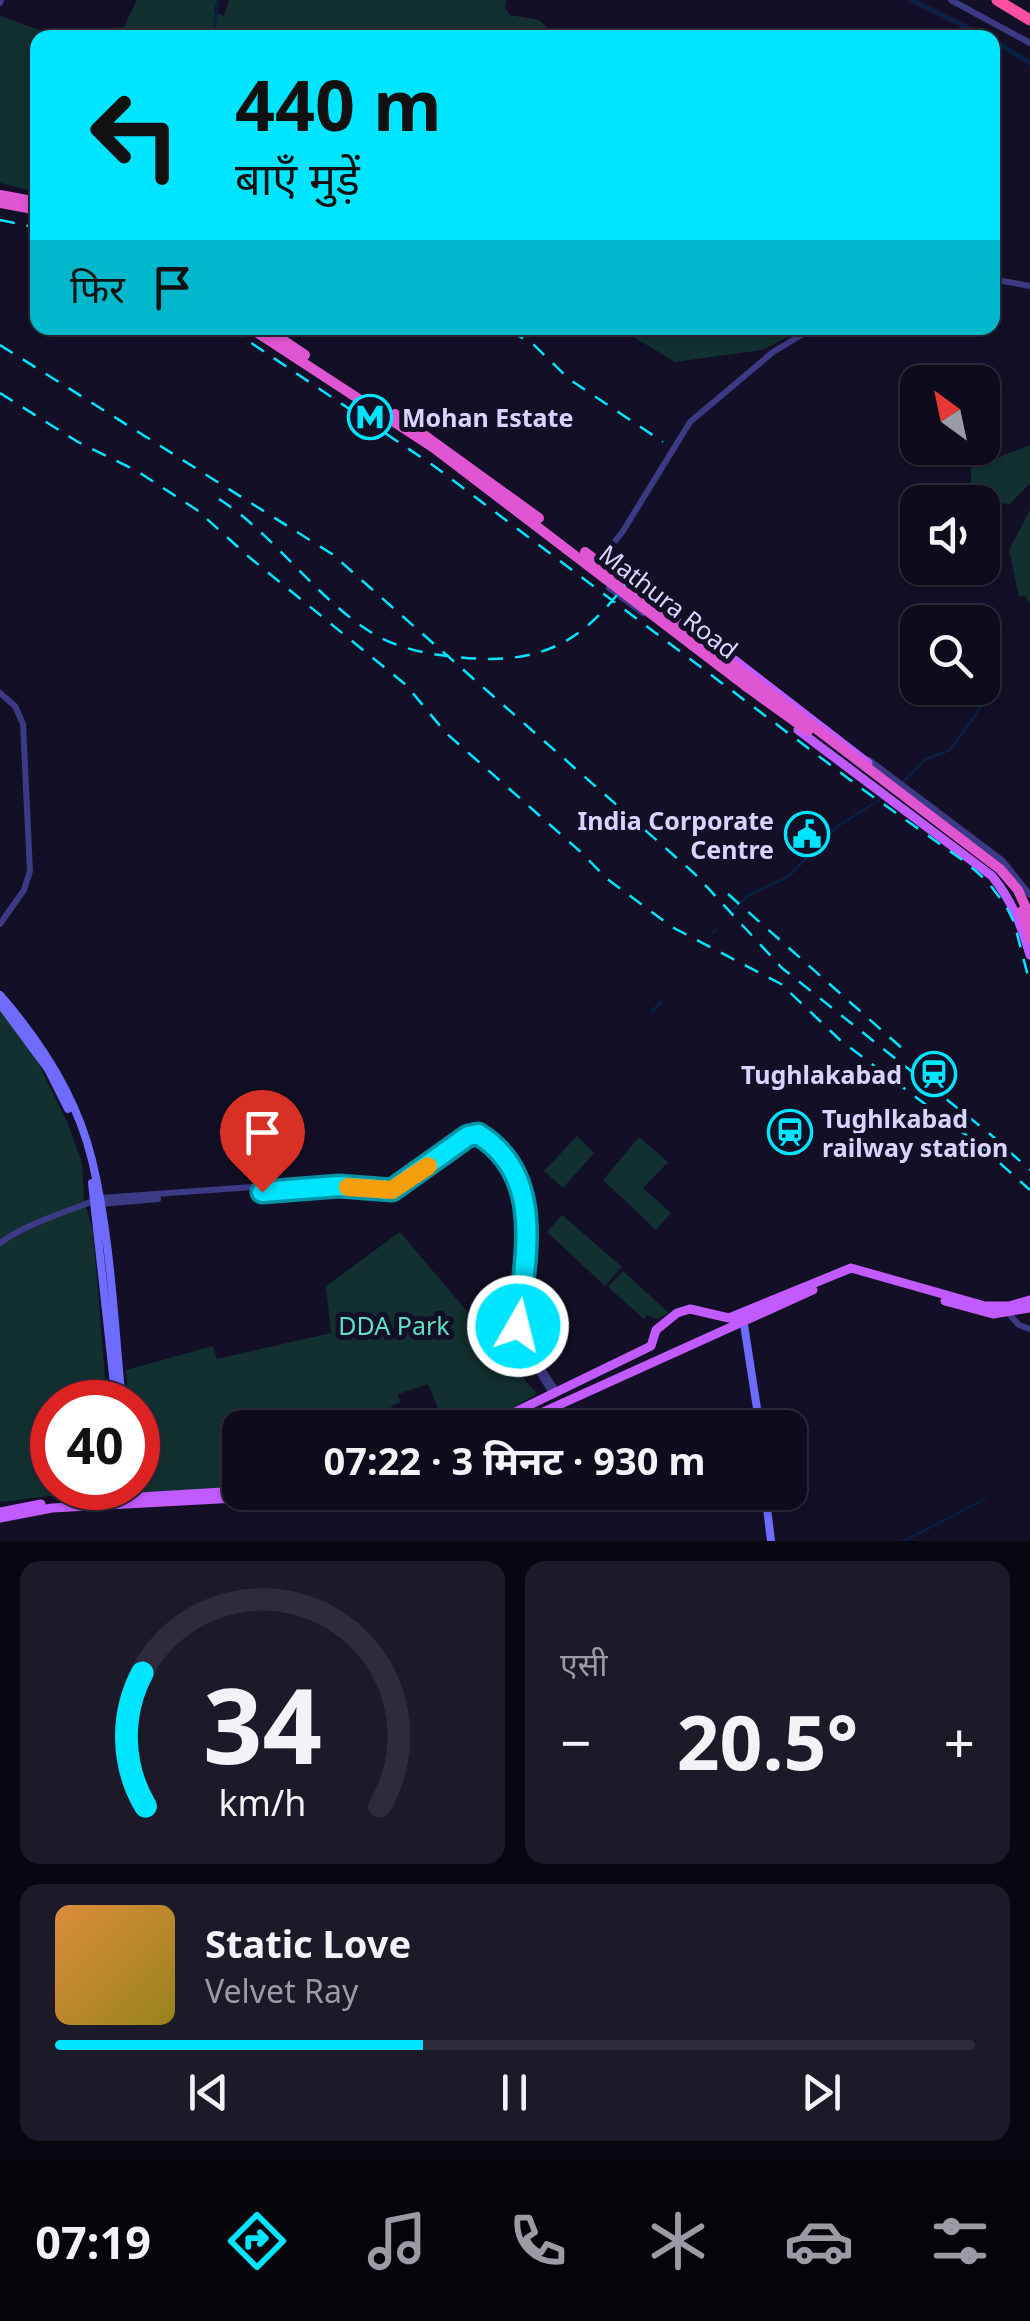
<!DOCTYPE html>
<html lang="hi">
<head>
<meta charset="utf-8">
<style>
	body { margin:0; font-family:"Noto Sans","Noto Sans Devanagari",sans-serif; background:#1c1929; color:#f1f3f6; height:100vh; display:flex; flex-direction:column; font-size:38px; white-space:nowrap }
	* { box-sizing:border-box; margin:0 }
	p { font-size:32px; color:#9b9ba3 }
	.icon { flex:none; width:55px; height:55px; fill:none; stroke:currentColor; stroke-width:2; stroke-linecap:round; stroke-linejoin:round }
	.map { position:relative; height:1541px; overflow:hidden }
	.sheet { display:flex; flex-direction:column; gap:20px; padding:20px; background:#08060f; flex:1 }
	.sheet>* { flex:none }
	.guide { position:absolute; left:30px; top:30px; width:970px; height:305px; border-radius:20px; box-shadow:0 2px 8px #0004,0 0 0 2px #2e2b3b; background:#00e5ff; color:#111; overflow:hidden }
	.needle { width:65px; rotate:327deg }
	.fabs { position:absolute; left:900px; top:365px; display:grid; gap:20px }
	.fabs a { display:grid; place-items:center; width:100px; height:100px; border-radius:20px; background:#0e0b1c; box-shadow:0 2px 8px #0004,0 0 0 2px #2e2b3b; font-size:50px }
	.speed { position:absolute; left:30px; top:1380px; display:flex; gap:20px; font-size:50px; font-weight:700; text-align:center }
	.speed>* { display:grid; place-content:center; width:130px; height:130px; border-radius:50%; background:#0e0b1c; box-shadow:0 2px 8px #0004,0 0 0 2px #2e2b3b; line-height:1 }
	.speed .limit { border:15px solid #d22; background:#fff; color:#111 }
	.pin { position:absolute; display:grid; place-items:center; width:85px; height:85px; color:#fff; margin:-102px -42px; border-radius:50% 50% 50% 0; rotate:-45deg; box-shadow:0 0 10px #0007 }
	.pin .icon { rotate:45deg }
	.me { position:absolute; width:110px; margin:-55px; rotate:8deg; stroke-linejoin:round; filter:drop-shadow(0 0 8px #0008) }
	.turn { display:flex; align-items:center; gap:35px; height:210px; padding:0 40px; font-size:45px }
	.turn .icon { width:130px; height:130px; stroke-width:2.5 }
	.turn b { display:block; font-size:70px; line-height:85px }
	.then { display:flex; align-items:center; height:95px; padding:0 40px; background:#0003; gap:20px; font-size:38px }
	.big { font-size:75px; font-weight:700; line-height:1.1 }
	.sheet .tile { flex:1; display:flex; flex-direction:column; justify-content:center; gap:15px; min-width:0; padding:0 35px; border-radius:20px; background:#1c1929 }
	.sheet .dial { align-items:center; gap:0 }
	.dial svg { height:260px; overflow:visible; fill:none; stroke:#2e2b3b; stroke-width:7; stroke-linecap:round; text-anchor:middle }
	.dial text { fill:#f1f3f6; stroke:none }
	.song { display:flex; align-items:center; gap:30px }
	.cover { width:120px; height:120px; border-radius:15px; background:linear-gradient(135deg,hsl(30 70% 55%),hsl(50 70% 35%)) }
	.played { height:10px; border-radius:5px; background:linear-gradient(90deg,#00e5ff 40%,#2e2b3b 40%) }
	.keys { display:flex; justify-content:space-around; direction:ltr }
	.heat { display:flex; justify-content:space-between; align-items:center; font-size:55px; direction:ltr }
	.sheet .tiles { flex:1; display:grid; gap:20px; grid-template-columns:1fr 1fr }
	.tile:last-child { grid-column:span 2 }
	.trip { position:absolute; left:222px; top:1410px; width:585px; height:100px; border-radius:20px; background:#0e0b1c; box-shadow:0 2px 8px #0004,0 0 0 2px #2e2b3b; font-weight:700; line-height:100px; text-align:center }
	.tabs { display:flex; height:160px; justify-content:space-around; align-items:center; background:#06040b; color:#9b9ba3 }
	.tabs .icon { width:70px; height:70px }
	.tabs .on { color:#00e5ff }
	.tabs b { font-size:45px; color:#f1f3f6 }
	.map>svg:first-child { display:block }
	.green { fill:#12302f }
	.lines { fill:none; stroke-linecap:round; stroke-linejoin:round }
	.stream { stroke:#0a1f44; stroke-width:2.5 }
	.canal { stroke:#0a1f44; stroke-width:5 }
	.tertiary { stroke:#3d3a85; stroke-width:6 }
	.secondary { stroke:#6f6bff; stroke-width:8 }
	.primary { stroke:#c25bff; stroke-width:9 }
	.trunk { stroke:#e055d1; stroke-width:10 }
	.motorway { stroke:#ff4fa3; stroke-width:11 }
	.rail { stroke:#00e5ff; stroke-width:2.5; stroke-dasharray:15 12; stroke-linecap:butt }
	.trunk-bridge { stroke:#e055d1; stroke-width:10 }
	.route-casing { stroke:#0095a6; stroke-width:25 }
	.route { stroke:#00e5ff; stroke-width:18 }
	.slow { stroke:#f59e0b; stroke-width:18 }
	.labels { text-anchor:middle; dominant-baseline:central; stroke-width:10; stroke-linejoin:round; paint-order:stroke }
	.poi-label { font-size:25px; font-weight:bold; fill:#d9d4ff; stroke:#130f26; text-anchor:start }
	.street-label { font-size:25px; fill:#d9d4ff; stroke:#130f26 }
	.park-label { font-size:25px; fill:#5fe0c0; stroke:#130f26 }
</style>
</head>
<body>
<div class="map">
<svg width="1030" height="1541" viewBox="0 0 1030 1541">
	<rect width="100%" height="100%" fill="#130f26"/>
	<!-- green -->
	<path class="green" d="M137 0H217L214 12 224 16 229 0H506L505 8 510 15 539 20 558 37H119Z
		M0 16 60 37 38 38 37 192 0 183Z
		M619 328H806L762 350 675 362Z
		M1030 445V483L1010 504 971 501V468Z
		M1030 510V603L1025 596 1019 597 1009 550Z
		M0 1009 37 1060 68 1124 82 1163 84 1199 93 1231 107 1402H52V1488H114L0 1502Z
		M577 1136 594 1153 563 1188 544 1171Z
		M639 1137 668 1162 643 1188 671 1213 656 1230 603 1180Z
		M562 1215 622 1267 605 1286 547 1232Z
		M400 1232 537 1394 478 1427H429L424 1414 438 1408 428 1384 398 1394 400 1402 391 1406 399 1427 240 1428V1488L136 1493 138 1402H128L126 1370 213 1346 217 1359 331 1333 326 1286Z
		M623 1271 669 1313 657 1319 647 1315 644 1319 608 1287Z"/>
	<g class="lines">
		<!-- stream -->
		<path class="stream" d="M213 38 218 0
			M903 782 926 759 950 750 984 703
			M732 910 749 895 788 877 838 826 881 799
			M713 933 716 929
			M652 1011 661 1002
			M904 1541 985 1499"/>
		<!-- canal -->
		<path class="canal" d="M911 0 989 38
			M992 39 1030 63"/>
		<!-- tertiary -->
		<path class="tertiary" d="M951 0 1030 43
			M0 3 1 0
			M992 279 1030 286
			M599 562 623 531 690 422 773 352 813 328
			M609 588 643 613
			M0 693 15 706 23 724 30 871 24 890 0 924
			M869 760 1003 861 1030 895
			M300 1189 339 1186 387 1191 413 1176
			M100 1204 158 1199
			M0 1243C29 1222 68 1212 100 1198L335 1181 386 1185 420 1170 468 1136 478 1134C550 1178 518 1269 524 1336L530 1351 557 1392
			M524 1300C509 1341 535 1362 553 1395
			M1008 1313 1019 1325 1030 1329"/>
		<!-- secondary -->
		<path class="secondary" d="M0 995C41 1042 77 1098 92 1160 111 1238 114 1323 122 1402
			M0 1004 48 1069 68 1109
			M92 1183 116 1402
			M743 1318 760 1428
			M125 1488 126 1503
			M765 1492 771 1541"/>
		<!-- primary -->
		<path class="primary" d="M704 641 714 644 868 763
			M798 730 992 876C1012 901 1021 924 1030 955
			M945 1301 993 1314 1030 1308
			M482 1428 651 1346 656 1330 677 1313 690 1309 729 1318 851 1268 985 1306H1009L1030 1300
			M508 1428 813 1290
			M72 1501 240 1491
			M0 1512 41 1504
			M0 1518 52 1508 346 1492"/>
		<!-- trunk -->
		<path class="trunk" d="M0 195 38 202
			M0 203 38 210
			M250 328 434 448 747 687
			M265 328 305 355
			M395 414 539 518
			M585 552 717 653"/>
		<!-- motorway -->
		<path class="motorway" d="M997 0 1030 20"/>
		<!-- rail -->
		<path class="rail" d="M0 220 38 228
			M229 328 434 466 865 791 968 864 988 882 1006 906 1014 922 1030 984
			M510 331 533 344 569 379 663 442
			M0 345 332 554 695 874 782 968 990 1134 1030 1170
			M0 393 78 442 137 471 197 510 249 557 406 685 446 733 583 854 606 878 672 927 781 984 840 1040 982 1147 1030 1190
			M219 499C275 535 313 595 369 631 395 648 426 654 456 657 541 666 583 644 632 575
			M728 894 904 1050"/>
		<!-- trunk-bridge -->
		<path class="trunk-bridge" d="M717 653 1000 869 1018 890 1030 917
			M747 687 808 731
			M1022 911 1030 939"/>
	</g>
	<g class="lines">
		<defs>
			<path id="route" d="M262 1192 339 1186 392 1190 468 1136 478 1134C547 1176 524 1261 518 1326"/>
		</defs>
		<!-- route casing -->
		<use href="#route" class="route-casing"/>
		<!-- route -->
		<use href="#route" class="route"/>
		<!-- slow -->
		<path class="slow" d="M348 1187 392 1190 428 1166"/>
	</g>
	<!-- icons -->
	<defs>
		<symbol id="metro-ring" viewBox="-11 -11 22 22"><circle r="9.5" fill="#130f26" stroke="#00e5ff" stroke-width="1.5"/><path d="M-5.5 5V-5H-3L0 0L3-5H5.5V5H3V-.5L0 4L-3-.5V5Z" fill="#00e5ff"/></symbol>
		<symbol id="civic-ring" viewBox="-11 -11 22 22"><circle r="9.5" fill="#130f26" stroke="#00e5ff" stroke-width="1.5"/><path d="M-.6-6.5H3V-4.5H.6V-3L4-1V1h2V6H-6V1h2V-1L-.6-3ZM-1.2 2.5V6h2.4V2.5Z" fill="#00e5ff"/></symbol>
		<symbol id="station-ring" viewBox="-11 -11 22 22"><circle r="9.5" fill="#130f26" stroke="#00e5ff" stroke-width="1.5"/><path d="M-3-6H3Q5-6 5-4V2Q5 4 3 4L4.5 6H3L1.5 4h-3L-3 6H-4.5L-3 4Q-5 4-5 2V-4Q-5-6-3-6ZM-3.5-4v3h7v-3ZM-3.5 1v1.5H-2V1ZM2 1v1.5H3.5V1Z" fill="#00e5ff"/></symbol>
	</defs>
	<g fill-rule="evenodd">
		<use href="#metro-ring" x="345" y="392" width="50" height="50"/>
		<use href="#civic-ring" x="782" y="809" width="50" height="50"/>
		<use href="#station-ring" x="909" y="1049" width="50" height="50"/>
		<use href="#station-ring" x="765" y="1107" width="50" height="50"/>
	</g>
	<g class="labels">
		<!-- poi labels -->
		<g class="poi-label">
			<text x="402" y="417">Mohan Estate</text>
			<text x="774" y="820" text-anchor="end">India Corporate<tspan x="774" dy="29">Centre</tspan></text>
			<text x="902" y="1074" text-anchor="end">Tughlakabad</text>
			<text x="822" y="1118">Tughlkabad<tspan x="822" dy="29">railway station</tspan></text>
		</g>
		<!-- street labels -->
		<g class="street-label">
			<text transform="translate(669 601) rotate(38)">Mathura Road</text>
		</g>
		<!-- park labels -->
		<g class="park-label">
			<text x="394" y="1325">DDA Park</text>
		</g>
	</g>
</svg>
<div class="fabs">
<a><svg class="needle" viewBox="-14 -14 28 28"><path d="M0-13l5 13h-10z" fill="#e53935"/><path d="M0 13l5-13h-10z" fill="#9b9ba3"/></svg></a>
<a><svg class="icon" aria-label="sound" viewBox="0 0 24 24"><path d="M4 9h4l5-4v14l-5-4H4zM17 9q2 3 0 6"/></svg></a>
<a><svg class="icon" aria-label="search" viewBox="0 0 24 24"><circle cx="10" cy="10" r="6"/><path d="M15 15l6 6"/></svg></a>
</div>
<div class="speed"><div class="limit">40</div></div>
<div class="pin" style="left:262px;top:1192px;background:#d93025"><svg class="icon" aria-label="arrive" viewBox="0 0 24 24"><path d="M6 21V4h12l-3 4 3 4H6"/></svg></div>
<svg class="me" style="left:518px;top:1326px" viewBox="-20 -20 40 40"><circle r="17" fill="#00e5ff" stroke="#fff" stroke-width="3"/><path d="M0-11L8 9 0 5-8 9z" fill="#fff"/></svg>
<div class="trip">07:22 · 3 मिनट · 930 m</div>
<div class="guide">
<div class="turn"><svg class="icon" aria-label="left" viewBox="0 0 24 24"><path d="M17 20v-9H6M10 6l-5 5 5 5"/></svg><div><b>440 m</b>बाएँ मुड़ें</div></div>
<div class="then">फिर<svg class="icon" aria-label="arrive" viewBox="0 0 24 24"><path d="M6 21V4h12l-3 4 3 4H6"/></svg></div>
</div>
</div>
<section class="sheet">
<div class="tiles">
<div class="tile dial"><svg viewBox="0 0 100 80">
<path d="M14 69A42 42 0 1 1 86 69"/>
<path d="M14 69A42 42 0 0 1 13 28" stroke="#00e5ff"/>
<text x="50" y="56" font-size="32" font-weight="700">34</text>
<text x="50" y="72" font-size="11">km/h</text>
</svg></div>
<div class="tile"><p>एसी</p>
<div class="heat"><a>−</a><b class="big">20.5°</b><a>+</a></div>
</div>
<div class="tile">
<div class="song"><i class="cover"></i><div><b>Static Love</b><p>Velvet Ray</p></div></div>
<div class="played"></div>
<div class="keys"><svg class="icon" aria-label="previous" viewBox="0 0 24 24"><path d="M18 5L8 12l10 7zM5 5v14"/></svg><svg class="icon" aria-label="pause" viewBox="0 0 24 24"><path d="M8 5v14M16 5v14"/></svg><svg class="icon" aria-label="next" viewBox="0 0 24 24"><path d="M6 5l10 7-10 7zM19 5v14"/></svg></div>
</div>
</div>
</section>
<nav class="tabs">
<b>07:19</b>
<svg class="icon on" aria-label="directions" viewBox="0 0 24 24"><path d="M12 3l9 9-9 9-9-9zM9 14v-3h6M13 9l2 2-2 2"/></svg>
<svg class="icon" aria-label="music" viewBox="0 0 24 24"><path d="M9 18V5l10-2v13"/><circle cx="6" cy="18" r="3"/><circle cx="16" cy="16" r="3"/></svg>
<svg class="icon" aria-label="phone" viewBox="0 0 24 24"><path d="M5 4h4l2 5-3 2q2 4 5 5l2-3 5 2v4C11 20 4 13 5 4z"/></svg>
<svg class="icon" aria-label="climate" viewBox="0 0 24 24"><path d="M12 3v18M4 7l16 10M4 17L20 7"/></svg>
<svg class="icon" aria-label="car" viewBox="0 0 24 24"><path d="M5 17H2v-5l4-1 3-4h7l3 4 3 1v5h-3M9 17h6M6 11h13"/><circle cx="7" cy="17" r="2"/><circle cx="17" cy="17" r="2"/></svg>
<svg class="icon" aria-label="filters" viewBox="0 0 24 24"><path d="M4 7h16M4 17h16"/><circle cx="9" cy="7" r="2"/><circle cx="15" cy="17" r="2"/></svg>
</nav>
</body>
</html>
